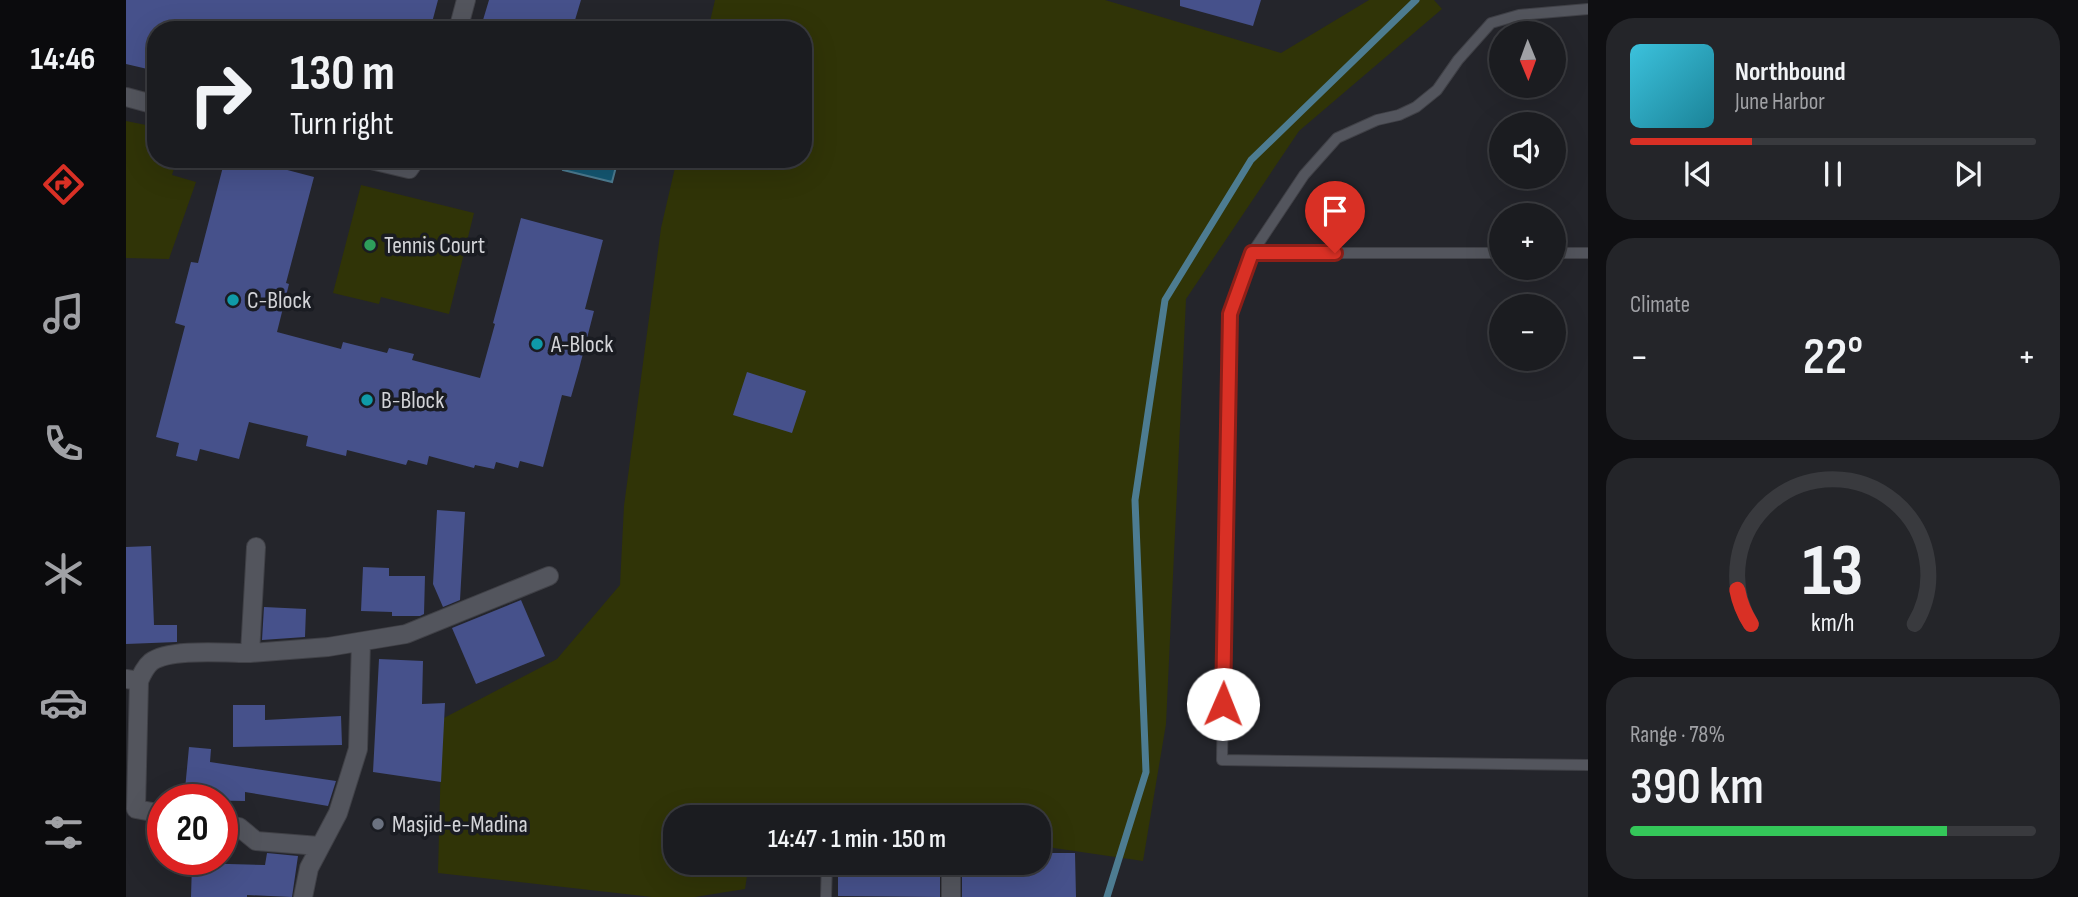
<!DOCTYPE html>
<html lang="en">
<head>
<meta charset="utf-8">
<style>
	body { margin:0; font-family:"Sofia Sans Condensed",sans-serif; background:#242529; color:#f1f3f6; height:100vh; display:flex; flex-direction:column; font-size:26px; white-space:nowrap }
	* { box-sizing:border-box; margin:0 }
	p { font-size:23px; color:#a0a1a5 }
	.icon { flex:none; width:38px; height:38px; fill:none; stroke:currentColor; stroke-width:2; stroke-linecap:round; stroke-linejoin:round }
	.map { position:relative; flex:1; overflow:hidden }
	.panel { display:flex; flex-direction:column; gap:18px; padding:18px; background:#0f0f12; width:490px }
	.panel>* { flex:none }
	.hud { position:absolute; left:21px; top:21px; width:665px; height:147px; border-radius:28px; box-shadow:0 7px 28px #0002,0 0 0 2px #393a3e; background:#1b1c20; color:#f1f3f6; overflow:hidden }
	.needle { width:46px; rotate:179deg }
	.buttons { position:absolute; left:1363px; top:21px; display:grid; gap:14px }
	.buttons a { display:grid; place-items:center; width:77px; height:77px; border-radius:50%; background:#1b1c20; box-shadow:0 7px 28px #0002,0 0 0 2px #393a3e; font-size:35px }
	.speed { position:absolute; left:21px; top:784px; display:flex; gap:14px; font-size:35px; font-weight:700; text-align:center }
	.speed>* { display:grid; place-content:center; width:91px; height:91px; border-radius:50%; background:#1b1c20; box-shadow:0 7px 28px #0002,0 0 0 2px #393a3e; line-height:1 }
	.speed .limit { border:10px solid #d22; background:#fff; color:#111 }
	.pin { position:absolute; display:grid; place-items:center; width:60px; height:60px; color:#fff; margin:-72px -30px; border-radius:50% 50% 50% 0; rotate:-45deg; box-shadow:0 0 7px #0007 }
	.pin .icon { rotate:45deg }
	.me { position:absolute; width:77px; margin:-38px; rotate:1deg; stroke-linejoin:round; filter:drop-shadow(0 0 5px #0008) }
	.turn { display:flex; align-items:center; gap:24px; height:147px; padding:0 28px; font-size:32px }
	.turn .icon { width:91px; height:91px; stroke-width:2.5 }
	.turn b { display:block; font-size:49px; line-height:60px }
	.big { font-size:52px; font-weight:600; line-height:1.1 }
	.panel .widget { flex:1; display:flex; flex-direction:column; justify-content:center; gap:10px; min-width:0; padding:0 24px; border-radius:28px; background:#242529 }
	.panel .dial { align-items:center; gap:0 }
	.dial svg { height:182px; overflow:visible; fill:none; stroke:#393a3e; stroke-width:7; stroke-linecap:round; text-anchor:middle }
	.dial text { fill:#f1f3f6; stroke:none }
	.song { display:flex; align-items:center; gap:21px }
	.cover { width:84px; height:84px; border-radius:10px; background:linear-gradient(135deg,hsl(190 70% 55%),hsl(190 70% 35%)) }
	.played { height:7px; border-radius:4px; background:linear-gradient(90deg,#d93025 30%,#393a3e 30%) }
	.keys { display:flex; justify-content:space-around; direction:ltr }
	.heat { display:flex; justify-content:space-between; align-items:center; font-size:38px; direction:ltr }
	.charge { height:10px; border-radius:5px; background:linear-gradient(90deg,#34c759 78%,#393a3e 0) }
	.trip { position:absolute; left:537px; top:805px; width:388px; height:70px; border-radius:28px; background:#1b1c20; box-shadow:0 7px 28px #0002,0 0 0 2px #393a3e; font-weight:600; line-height:70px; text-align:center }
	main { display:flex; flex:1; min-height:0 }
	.tab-bar { display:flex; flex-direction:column; width:126px; justify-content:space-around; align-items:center; background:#0b0b0d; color:#a0a1a5 }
	.tab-bar .icon { width:49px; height:49px }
	.tab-bar .current { color:#d93025 }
	.tab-bar b { font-size:32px; color:#f1f3f6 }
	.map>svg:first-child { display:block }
	.green { fill:#303407 }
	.water { fill:#145772; stroke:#4d7c91; stroke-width:2 }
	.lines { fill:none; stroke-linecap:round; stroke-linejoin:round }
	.stream { stroke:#4d7c91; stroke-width:7 }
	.building { fill:#46518b }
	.lane-casing { stroke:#404147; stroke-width:12 }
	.street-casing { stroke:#404147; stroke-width:20 }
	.lane { stroke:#53555d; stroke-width:10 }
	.street { stroke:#53555d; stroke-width:18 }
	.route-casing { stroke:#8d1f18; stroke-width:18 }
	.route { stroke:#d93025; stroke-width:12 }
	.leisure-dot { fill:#2e9e5b; stroke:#1a1c22; stroke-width:2.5 }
	.culture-dot { fill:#0f9aa8; stroke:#1a1c22; stroke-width:2.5 }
	.worship-dot { fill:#6b7280; stroke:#1a1c22; stroke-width:2.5 }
	.labels { text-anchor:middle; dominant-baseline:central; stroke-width:7; stroke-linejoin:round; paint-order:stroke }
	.poi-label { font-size:24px; fill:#d3d4d8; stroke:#1a1c22; text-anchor:start }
</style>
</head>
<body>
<main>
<nav class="tab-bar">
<b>14:46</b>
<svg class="icon current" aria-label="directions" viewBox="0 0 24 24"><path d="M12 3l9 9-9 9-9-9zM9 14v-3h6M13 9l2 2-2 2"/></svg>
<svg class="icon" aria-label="music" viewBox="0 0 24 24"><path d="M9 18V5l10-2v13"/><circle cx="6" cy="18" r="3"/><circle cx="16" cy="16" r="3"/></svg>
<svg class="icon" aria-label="phone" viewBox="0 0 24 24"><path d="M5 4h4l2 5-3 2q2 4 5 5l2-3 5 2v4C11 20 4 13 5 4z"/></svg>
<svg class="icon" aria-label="climate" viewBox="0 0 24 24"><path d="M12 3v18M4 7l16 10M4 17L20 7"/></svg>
<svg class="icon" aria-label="car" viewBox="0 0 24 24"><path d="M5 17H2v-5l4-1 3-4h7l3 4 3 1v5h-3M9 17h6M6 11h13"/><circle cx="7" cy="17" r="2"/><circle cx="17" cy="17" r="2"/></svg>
<svg class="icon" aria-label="filters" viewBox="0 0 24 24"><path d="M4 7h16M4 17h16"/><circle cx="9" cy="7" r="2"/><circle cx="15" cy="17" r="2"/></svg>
</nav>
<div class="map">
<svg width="1462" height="897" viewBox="0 0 1462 897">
	<rect width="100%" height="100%" fill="#24252b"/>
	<!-- green -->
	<path class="green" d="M589 0H979L1155 53 1243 0H1308L1316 9 1173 131 1060 299 1040 724 1017 861 914 846V817H703L631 808 630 817H550V863H623L619 889 569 897H526L312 873 316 719 431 659 494 585 498 506 535 228 551 159H677V30H582Z
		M0 121 30 127V159H51L46 175 70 182 43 259 0 258Z
		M235 185 348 213 323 314 255 297 253 304 207 293Z"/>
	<!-- water -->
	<path class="water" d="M439 159H492L486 182 437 170Z"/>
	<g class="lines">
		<!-- stream -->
		<path class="stream" d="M981 897 1020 772 1009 500 1039 300 1125 160 1290 0"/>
	</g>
	<!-- building -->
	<path class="building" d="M0 0H312L304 30H30V71L0 64Z
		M363 0H455L446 30H354Z
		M1054 0H1135L1127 26 1054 6Z
		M99 159H119L188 177 160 283 163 284 151 332 215 349 217 342 261 353 263 348 288 354 286 360 354 378 369 324 367 323 395 218 477 240 459 309 468 311 453 369 445 397 436 395 417 467 394 461 392 468 370 462 368 469 349 465 348 468 303 456 301 465 282 460 280 465 221 450 220 456 180 446 182 436 123 422 113 459 74 449 71 461 50 456 53 443 30 437 59 326 49 323 65 262 72 263Z
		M621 372 680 391 666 433 607 415Z
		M311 510 339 512 334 600 317 607 307 584Z
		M25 546 28 625H51V642L0 644V547Z
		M237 567 263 568V576H299L298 614 294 616H266V612L235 611Z
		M395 600 419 656 350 684 326 628Z
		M138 607 180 609 179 637 136 640Z
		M253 659 297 661 296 704 319 703 315 782 247 772Z
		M107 705H139V720L215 716 216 745 107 747Z
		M63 747 85 749 84 762 210 781 202 806 119 792V801L58 800Z
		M141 853 172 856 166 897 121 895V897H65L66 863 139 865Z
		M914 853H949L950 897H836V863H914Z
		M712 863H814V897L712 896Z"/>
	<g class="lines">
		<defs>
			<path id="lane" d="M1462 9 1393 15 1365 23 1332 60 1311 90 1290 107 1273 115 1251 120 1211 138 1178 175 1126 253 1104 314 1096 760 1462 765
				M1126 253H1376
				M1428 253H1462
				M700 897 701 863"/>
			<path id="street" d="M332 30 340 0
				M0 97 30 105
				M241 159 283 169 290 159
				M124 653 202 647 280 634 423 576
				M0 679 13 681C16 674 19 667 25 662 43 648 100 653 124 653L130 547
				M13 681 10 809 37 814
				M96 826 113 827 130 841 193 846
				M825 863V897
				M177 897 183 868 212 813 232 749 235 642"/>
		</defs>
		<!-- lane casing -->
		<use href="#lane" class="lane-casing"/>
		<!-- street casing -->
		<use href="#street" class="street-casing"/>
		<!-- lane -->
		<use href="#lane" class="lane"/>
		<!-- street -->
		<use href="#street" class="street"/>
	</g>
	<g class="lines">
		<defs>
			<path id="route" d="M1097 704 1104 314 1126 253H1209"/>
		</defs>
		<!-- route casing -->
		<use href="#route" class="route-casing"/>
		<!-- route -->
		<use href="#route" class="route"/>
	</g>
	<!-- markers -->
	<circle class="leisure-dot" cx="244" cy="245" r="7"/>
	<g class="culture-dot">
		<circle cx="107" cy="300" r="7"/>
		<circle cx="411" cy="344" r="7"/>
		<circle cx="241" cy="400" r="7"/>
	</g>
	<circle class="worship-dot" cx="252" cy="824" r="7"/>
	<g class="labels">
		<!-- poi labels -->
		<g class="poi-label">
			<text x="258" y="245">Tennis Court</text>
			<text x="121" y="300">C-Block</text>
			<text x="425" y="344">A-Block</text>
			<text x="255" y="400">B-Block</text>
			<text x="266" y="824">Masjid-e-Madina</text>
		</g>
	</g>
</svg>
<div class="buttons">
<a><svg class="needle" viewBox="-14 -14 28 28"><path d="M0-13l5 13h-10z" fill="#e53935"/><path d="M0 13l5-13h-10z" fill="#a0a1a5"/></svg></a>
<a><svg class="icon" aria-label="sound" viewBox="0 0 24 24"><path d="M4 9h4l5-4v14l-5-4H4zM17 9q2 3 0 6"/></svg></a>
<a>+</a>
<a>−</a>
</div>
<div class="speed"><div class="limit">20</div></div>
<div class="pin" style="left:1209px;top:253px;background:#d93025"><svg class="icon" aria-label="arrive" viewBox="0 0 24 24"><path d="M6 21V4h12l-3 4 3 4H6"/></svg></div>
<svg class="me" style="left:1097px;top:704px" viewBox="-20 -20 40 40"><circle r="19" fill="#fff"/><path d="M0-13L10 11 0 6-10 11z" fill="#d93025"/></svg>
<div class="trip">14:47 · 1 min · 150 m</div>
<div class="hud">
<div class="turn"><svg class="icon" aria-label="right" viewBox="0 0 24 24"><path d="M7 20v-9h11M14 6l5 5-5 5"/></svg><div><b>130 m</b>Turn right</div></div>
</div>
</div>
<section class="panel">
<div class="widget">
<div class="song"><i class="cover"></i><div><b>Northbound</b><p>June Harbor</p></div></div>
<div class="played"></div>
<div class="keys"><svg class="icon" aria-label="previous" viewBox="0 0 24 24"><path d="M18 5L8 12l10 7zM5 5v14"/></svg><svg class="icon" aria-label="pause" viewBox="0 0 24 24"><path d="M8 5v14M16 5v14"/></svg><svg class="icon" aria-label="next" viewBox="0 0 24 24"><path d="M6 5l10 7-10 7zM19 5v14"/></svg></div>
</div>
<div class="widget"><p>Climate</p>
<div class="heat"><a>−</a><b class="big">22°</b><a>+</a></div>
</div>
<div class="widget dial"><svg viewBox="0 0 100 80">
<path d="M14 69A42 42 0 1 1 86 69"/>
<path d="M14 69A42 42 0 0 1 8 54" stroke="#d93025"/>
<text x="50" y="56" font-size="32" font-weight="700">13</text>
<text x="50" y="72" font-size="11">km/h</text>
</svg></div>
<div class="widget"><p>Range · 78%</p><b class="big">390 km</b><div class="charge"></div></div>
</section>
</main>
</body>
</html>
